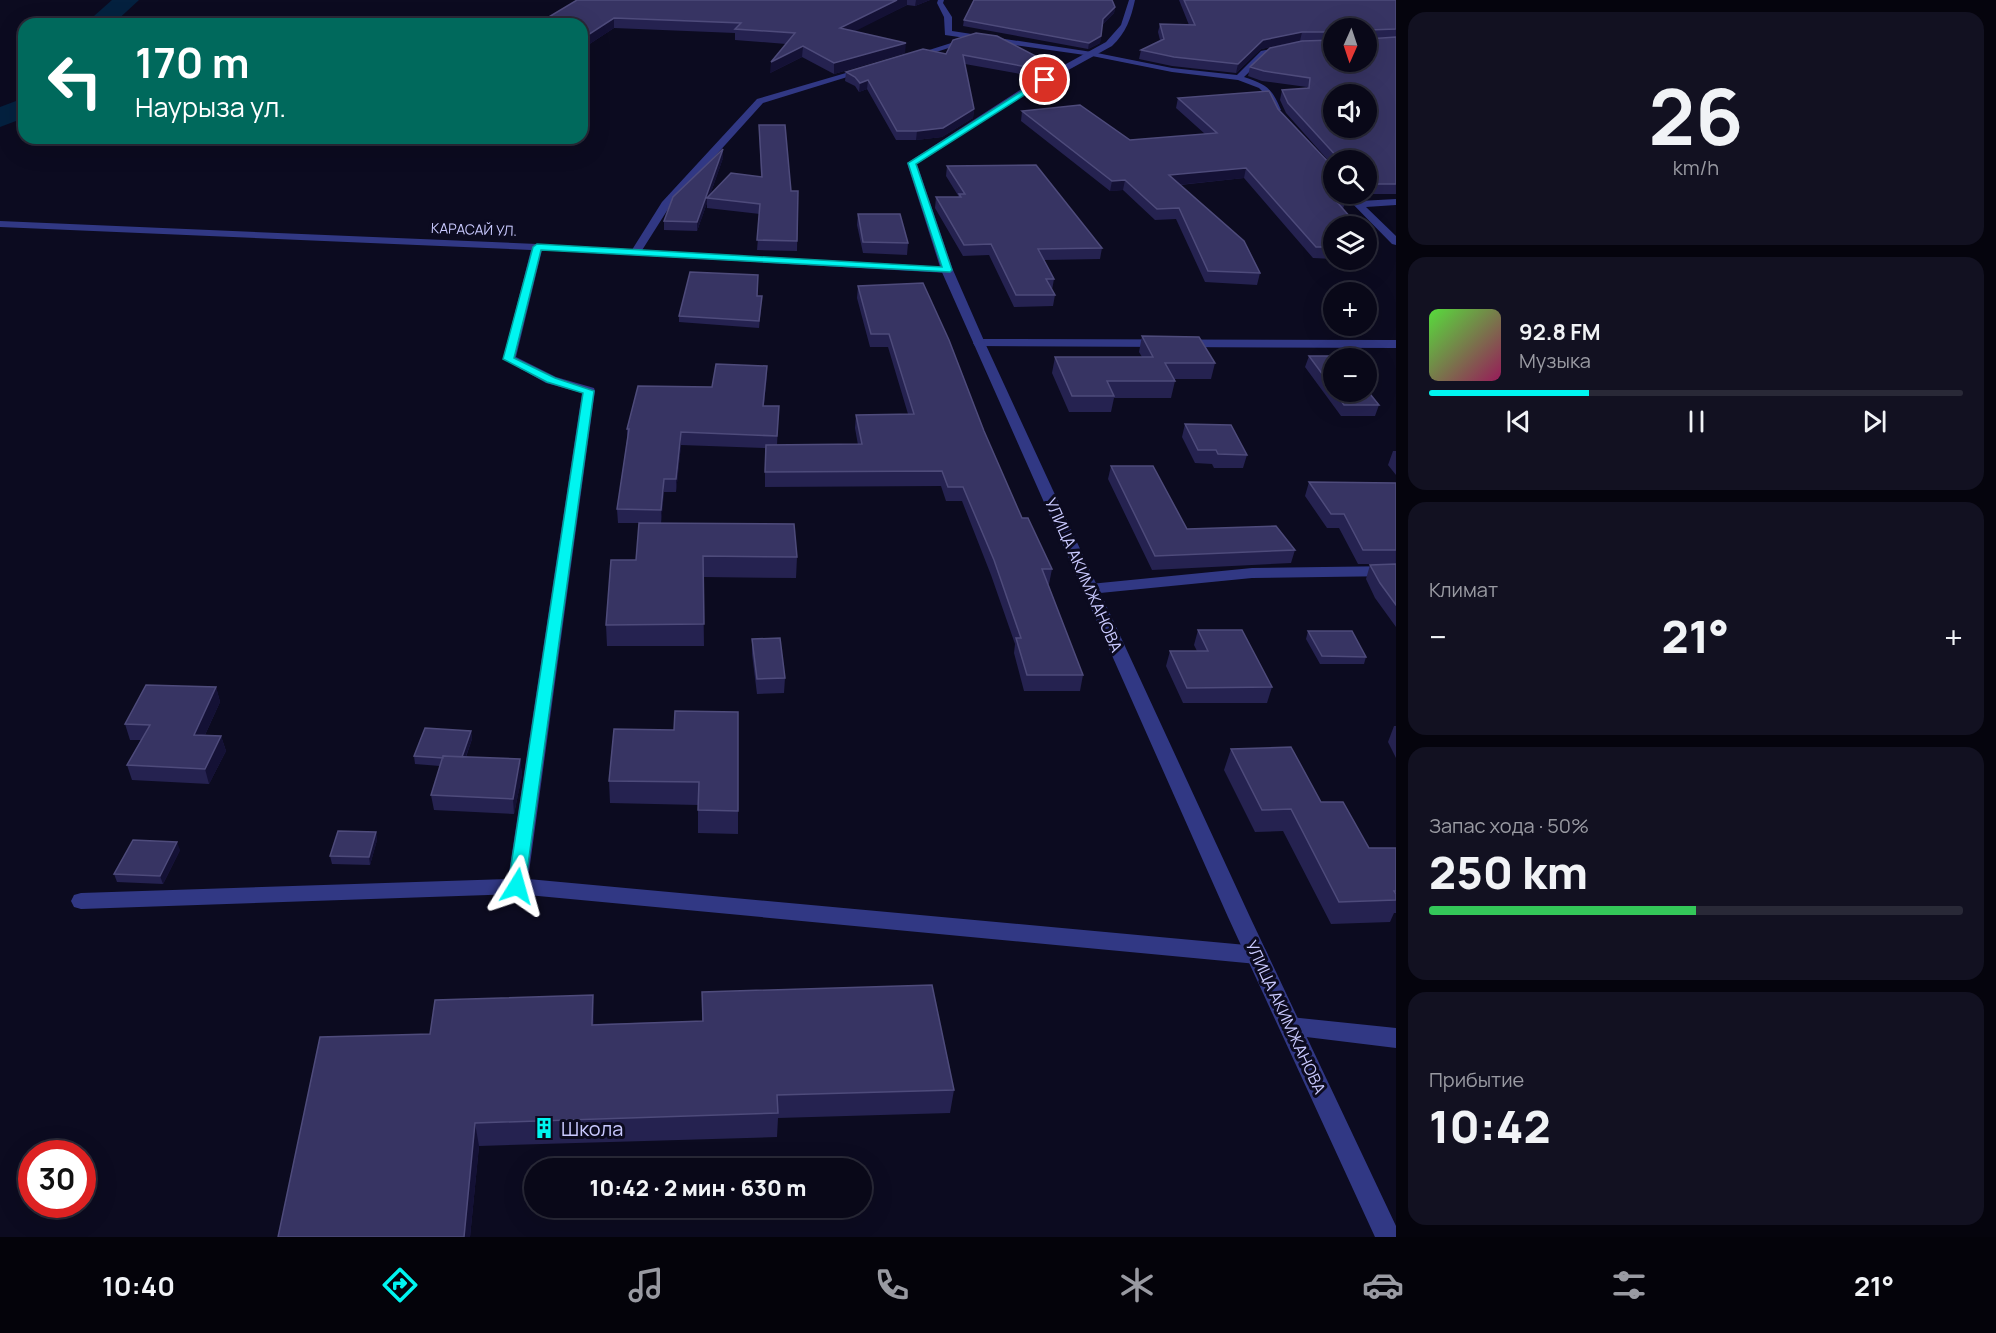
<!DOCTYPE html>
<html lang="ru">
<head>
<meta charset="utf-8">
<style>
	body { margin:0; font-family:Manrope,sans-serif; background:#121121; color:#f1f3f6; height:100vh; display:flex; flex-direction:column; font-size:22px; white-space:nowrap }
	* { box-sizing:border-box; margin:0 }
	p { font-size:20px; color:#999aa2 }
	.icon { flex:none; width:33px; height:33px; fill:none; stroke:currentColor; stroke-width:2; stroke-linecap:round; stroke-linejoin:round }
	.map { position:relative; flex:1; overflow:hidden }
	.sheet { display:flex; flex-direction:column; gap:12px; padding:12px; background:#05040d; width:600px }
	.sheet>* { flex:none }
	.top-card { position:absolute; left:18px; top:18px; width:570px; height:126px; border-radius:18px; box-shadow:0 6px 24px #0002,0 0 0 2px #292937; background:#00695c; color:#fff; overflow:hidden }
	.needle { width:39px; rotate:183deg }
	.fabs { position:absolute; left:1323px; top:18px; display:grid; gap:12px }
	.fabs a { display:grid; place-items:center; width:54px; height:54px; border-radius:50%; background:#090818; box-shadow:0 6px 24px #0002,0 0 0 2px #292937; font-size:30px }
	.speed { position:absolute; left:18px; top:1140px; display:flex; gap:12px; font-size:30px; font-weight:700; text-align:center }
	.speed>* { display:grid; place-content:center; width:78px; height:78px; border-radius:50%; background:#090818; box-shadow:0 6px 24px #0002,0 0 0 2px #292937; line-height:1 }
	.speed .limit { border:9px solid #d22; background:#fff; color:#111 }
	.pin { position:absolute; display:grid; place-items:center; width:51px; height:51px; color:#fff; margin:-26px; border:3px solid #fff; border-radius:50%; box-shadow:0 2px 6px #0007 }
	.me { position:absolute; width:66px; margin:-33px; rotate:8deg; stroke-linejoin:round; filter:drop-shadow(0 0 4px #0008) }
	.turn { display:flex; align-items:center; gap:21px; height:126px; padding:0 18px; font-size:27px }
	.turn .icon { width:78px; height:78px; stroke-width:2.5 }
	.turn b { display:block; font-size:42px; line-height:51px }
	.big { font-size:45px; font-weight:800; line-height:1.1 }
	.sheet .tile { flex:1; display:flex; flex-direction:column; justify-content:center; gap:9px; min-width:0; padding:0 21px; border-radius:18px; background:#121121 }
	.sheet .dial { align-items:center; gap:0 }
	.dial b { font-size:78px; line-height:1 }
	.song { display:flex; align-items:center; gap:18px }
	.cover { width:72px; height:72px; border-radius:9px; background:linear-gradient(135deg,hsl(110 70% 55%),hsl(330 70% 35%)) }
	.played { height:6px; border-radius:3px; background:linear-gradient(90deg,#00f5f0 30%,#292937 30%) }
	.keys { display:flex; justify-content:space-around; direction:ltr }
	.heat { display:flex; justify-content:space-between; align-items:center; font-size:33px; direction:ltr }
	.charge { height:9px; border-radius:4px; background:linear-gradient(90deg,#34c759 50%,#292937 0) }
	.trip { position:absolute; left:524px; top:1158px; width:348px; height:60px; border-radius:30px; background:#090818; box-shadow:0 6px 24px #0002,0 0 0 2px #292937; font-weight:800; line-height:60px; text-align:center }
	.menu { display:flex; height:96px; justify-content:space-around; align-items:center; background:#04030a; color:#999aa2 }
	.menu .icon { width:42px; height:42px }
	.menu .on { color:#00f5f0 }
	.menu b { font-size:27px; color:#f1f3f6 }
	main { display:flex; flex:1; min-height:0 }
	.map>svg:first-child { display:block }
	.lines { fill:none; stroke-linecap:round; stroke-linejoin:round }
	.river { fill:#04213f; fill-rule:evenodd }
	.service { fill:#313884; fill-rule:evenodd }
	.minor { fill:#313884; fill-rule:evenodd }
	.tertiary { fill:#313884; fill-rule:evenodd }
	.wall { fill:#252250; fill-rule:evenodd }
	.shaded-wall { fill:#141135 }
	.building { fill:#373463; stroke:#4e4b7b; stroke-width:1.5; fill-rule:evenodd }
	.route { fill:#00f5f0; stroke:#009f9c; stroke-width:1.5 }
	.labels { text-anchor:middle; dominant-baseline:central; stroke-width:6; stroke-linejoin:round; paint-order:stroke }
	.far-street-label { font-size:14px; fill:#cacaff; stroke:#0c0b20 }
	.street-label { font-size:16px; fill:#cacaff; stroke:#0c0b20 }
	.near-poi-label { font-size:20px; fill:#cacaff; stroke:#0c0b20; text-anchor:start }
</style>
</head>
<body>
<main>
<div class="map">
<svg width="1396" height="1237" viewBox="0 0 1396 1237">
	<rect width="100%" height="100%" fill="#0c0b20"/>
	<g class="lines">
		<!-- river -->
		<path class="river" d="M112 0H139L113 24H85Z
			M24 98V118L0 127V107Z"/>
		<!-- service -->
		<path class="service" d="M967 38 974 40 914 59 907 57Z
			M863 68 870 70 763 103 670 206 639 255H631L630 253 662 202 757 99Z
			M979 339 1396 340V348L975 346 973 343Z
			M1290 1017 1396 1028V1048L1290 1035 1282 1033 1279 1026 1282 1019Z"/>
		<!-- minor -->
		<path class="minor" d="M938 0H944L943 3 952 17V31L1092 52 1172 68 1237 75 1261 51 1290 45V49L1267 55 1244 77C1267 85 1272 88 1281 110L1274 112 1267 96 1259 88 1238 80 1172 72 1092 56 945 35 944 17 937 3Z
			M1343 194H1353L1360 201 1396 199V205L1366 207 1396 236V245L1392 244Z
			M0 221 537 244 951 268 953 270 947 273 542 250 516 357 556 377 594 388 595 391 528 879 1257 946 1265 949 1268 955 1265 961 1257 964 517 894 81 909 74 907 71 901 74 895 81 893 508 879 582 393 546 383 503 359 531 250 0 227Z
			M1396 566V576L1252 578 1090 594 1082 589 1090 584 1252 568Z"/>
		<!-- tertiary -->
		<path class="tertiary" d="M1129 0H1135C1131 18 1126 33 1112 46L1032 90 917 164 953 270 985 343 1250 917 1396 1226V1237H1375L1228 917 941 270 907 163 1026 86 1106 42 1121 25Z"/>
	</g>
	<!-- wall -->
	<path class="wall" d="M577 0H930L915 6 907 5 854 31 905 53 834 74 802 57 770 73 786 44 735 40V33L614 28 588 45H582V24Z
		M1179 0H1396V194H1355H1366V160H1334V167L1286 113 1280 100 1282 90 1307 88V87L1262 81 1248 76 1250 67 1300 41 1261 49 1236 73 1172 66 1139 59 1141 50 1160 40 1158 32 1160 24 1189 25ZM1334 28H1366L1334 62Z
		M1115 7 1114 13 1102 25 1100 43 1088 49 963 26 964 20Z
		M953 40 1049 63 1047 72 1037 77 965 64 974 109 973 118 942 137 916 140H896L867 89 859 92 855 86 845 81 846 72 946 54Z
		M1178 98 1278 109 1334 168V194L1345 202 1343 209 1334 226V259L1313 258 1244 178 1180 185 1260 273 1257 285 1205 282 1176 219 1155 220 1123 190 1110 191 1021 121 1022 111 1130 140 1205 134 1176 108Z
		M759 125 791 191H798L797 251 757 250 760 214 707 208V203L697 231 664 230V221L723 158 710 195 761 177Z
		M947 166 1102 248 1100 259 1044 260 1054 279 1052 290 1055 295 1053 306 1014 307 989 255 963 256 935 208 936 197H959L946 176Z
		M858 214 908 243 907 255 863 253 857 225Z
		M1366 237 1376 248 1373 259H1366Z
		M858 286 984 431 1022 518 1052 569 1049 584H1048L1083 675 1080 691H1024L1014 653 1015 644 991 575 962 501H946L941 486 765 487V448L681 445 676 492H664L661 523 797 557 796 578 703 577 704 646H607L606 625 636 560 639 523H618L617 509 627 440V429L712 387 767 366 764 406H779L777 445H858L855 428 856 415 908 414 888 347H870L857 298Z
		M757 296H762L759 328 679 322V316Z
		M1142 336 1215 363 1211 379H1174L1175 381 1171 398H1114L1111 412H1069L1052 373 1055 357H1142L1139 352Z
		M1309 356 1334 358V392H1366L1379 405 1375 416H1341L1305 367Z
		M1185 424 1247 455 1243 468H1214L1212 464 1195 463 1182 437Z
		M1393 451H1396V475L1388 465Z
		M1111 466 1187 529 1295 550 1291 563 1152 570 1108 479Z
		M1309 482 1396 483V627L1375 598 1366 579 1370 565 1379 564H1358L1339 528H1327L1305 496Z
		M1198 630 1272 687 1267 703H1183L1166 666 1170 651H1197L1194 645Z
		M1308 631 1366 657 1364 664H1320L1306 639Z
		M752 639 785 678 784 693 757 694 752 654Z
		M216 687 220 702 205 735 221 736 226 751 209 784 132 780 127 765 141 740H130L125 724Z
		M1394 726H1396V758L1388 742Z
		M674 730 738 811V834L698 833V805L610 803 609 781Z
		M471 731 472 739 466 757 520 759 522 775 514 814 434 810 431 795 440 766 415 764 414 756Z
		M1231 749 1321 802 1369 848H1396V913H1394L1390 922 1331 924 1283 831 1255 832 1224 770Z
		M376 832 377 840 370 865 332 864 330 856Z
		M180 850 163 884 117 882 114 874Z
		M702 992 954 1090 950 1113 778 1118 777 1137 479 1146 470 1237H278L430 1034 594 1019V1024L702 1021Z"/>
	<!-- shaded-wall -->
	<path class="shaded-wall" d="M897 0H907V5L840 39V28Z
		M916 0H930L915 6Z
		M1115 7 1114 13 1102 25 1103 19Z
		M614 18V28L588 45V35Z
		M1302 32 1300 41 1261 49 1236 73 1238 64 1263 40Z
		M1101 36 1100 43 1088 49 1089 43Z
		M906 43 905 53 834 74V63Z
		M803 46 802 57 770 73 771 62Z
		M1049 63 1047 72 1037 77 1038 69Z
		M868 80 867 89 859 92 860 83Z
		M974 109 973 118 942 137 916 140 917 131Z
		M723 149V158L709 198H707V203L697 231V222Z
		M1246 168 1244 178 1167 186 1169 175Z
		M1125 180 1123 190 1110 191 1112 181Z
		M767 366V379L762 419 763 406Z
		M681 432V445L676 492V479Z
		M664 479V492L661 524V510Z
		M216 687 220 702 198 750 194 735Z
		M471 731 472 739 462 767 461 759Z
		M221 736 226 751 209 784 205 769Z
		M520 759 522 775 514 814 513 799Z
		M376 832 377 840 370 865 369 857Z
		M177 842 180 850 163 884 160 876Z
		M593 995 594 1019V1048L592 1025Z
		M475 1123 479 1146 470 1237H464Z"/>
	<!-- building -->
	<path class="building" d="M577 0H897L840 28 906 43 834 63 803 46 771 62 795 33 735 29 741 23 614 18 588 35 582 34V24H537Z
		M974 0H1112L1115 7 1103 19 1101 36 1089 43 964 20Z
		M1184 0H1396V29L1368 30 1366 32V28H1334V32H1302L1263 40 1238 64 1174 57 1141 50 1164 39 1160 24 1195 25Z
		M976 33 997 36 1049 63 1038 69 963 55 974 109 943 128 917 131H897L868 80 860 83 855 77 846 72 923 49 946 54 953 40Z
		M1366 33 1368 39 1396 37V184H1366V160H1339V159L1288 103 1282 90 1309 88 1310 78 1264 71 1250 67 1270 48 1302 41 1334 40V62H1366ZM1334 94H1366V128H1334Z
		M1269 91 1278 109 1334 168V183H1326L1334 191V194H1336L1345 202H1337L1358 226H1334V247H1316L1246 168 1169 175 1244 241 1260 273 1208 271 1179 208 1157 209 1125 180 1112 181 1022 111 1080 105 1130 140 1217 133 1178 98Z
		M759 125H785L791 191H798L797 241 757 240 760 204 707 198 731 173 762 177Z
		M723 149 697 222 664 221 673 197Z
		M1036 165 1102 248 1038 249 1054 279H1046L1055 295H1016L991 244 964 245 936 197H961L959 194H965L947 166Z
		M858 214H900L908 243 863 242Z
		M1366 237 1376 248H1366Z
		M690 272 758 275 757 296H762L759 321 679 316Z
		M923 283 949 340 984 431 1022 518H1028L1052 569H1042L1083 675H1027L1016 638H1021L994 560 963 487H948L942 471 765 472 766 445 862 444 856 415 914 414 889 334H871L858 286Z
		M1142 336 1199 337 1215 363H1165L1175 381H1107L1114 396H1072L1055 357H1153Z
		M1309 356H1340L1342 358H1334V390Z
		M716 364 767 366 763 406H779L777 436 681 432 676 479H664L661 510 617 509 629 429H627L638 386 712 387Z
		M1366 389 1379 405H1344L1335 392H1366Z
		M1185 424 1231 425 1247 455 1218 454 1216 450H1198Z
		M1111 466H1153L1187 529 1276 526 1295 550 1155 556Z
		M1309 482 1396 483V550H1363L1344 514H1331Z
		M639 523 794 524 797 557 703 556 704 624 606 625 611 560H636Z
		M1396 564V605L1380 583 1370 565Z
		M1198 630H1242L1272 687 1187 688 1170 651H1208Z
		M1308 631H1352L1366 657 1322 656Z
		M780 638 785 678 757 679 752 639Z
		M146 685 216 687 194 735 221 736 205 769 127 765 150 725 125 724Z
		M675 711 738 712V811L698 810 699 782 609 781 614 729 674 730Z
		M425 728 471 731 462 757 443 756V758L414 756Z
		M1291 747 1321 802H1343L1369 848H1396V891H1394L1396 894V900L1339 902 1291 809 1262 810 1231 749Z
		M443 756 520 759 513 799 431 795Z
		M338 831 376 832 369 857 330 856Z
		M133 840 177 842 160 876 114 874Z
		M932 985 954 1090 777 1095 778 1113 475 1123 464 1237H278L320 1037 430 1034 435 1000 593 995 592 1025 703 1021 702 992Z"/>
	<!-- route -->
	<path class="route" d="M1043 78 1048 80 916 164 952 270 950 272 541 250 514 358 555 378 594 391 525 886 523 890 517 892 511 890 508 886 583 393 547 382 503 359 533 247 537 244 942 267 908 163Z"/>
	<!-- icons -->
	<defs>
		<symbol id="building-bare" viewBox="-9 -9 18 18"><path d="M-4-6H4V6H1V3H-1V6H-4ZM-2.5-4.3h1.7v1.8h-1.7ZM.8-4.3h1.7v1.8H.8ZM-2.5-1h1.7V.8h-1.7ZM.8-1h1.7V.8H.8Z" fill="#00f5f0" stroke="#0c0b20" stroke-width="2.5" paint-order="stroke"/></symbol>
	</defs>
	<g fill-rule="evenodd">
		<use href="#building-bare" x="529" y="1113" width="30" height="30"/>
	</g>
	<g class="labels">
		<!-- far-street labels -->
		<g class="far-street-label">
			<text transform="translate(474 229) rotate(2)">КАРАСАЙ УЛ.</text>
		</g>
		<!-- street labels -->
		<g class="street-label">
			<text transform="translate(1084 575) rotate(66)">УЛИЦА АКИМЖАНОВА</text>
			<text transform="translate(1286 1017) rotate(65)">УЛИЦА АКИМЖАНОВА</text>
		</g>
		<!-- near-poi labels -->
		<g class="near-poi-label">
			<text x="561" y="1128">Школа</text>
		</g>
	</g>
</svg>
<div class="fabs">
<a><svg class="needle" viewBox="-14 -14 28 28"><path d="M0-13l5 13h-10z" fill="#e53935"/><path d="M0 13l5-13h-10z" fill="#999aa2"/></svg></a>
<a><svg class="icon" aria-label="sound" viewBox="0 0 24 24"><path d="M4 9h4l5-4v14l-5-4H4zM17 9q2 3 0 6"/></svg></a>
<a><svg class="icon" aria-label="search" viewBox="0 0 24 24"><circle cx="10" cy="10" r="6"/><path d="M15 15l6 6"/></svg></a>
<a><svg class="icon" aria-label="layers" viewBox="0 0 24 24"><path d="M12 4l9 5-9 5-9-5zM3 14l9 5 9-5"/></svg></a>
<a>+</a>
<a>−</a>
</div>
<div class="speed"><div class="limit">30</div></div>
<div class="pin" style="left:1045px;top:80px;background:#d93025"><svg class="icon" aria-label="arrive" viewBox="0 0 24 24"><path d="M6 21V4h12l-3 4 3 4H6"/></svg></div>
<svg class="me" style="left:517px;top:886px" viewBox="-20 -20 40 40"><path d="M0-17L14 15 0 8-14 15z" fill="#00f5f0" stroke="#fff" stroke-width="4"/></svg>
<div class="trip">10:42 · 2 мин · 630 m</div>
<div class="top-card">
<div class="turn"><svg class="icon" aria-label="left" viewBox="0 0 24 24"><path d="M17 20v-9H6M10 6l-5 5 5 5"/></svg><div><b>170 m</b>Наурыза ул.</div></div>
</div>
</div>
<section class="sheet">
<div class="tile dial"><b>26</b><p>km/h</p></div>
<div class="tile">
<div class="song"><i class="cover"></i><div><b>92.8 FM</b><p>Музыка</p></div></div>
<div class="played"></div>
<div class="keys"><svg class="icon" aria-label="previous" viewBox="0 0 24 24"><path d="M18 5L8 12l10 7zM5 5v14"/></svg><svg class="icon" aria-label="pause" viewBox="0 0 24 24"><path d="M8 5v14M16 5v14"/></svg><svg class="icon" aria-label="next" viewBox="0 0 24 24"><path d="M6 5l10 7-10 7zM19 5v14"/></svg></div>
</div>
<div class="tile"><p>Климат</p>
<div class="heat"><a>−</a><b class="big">21°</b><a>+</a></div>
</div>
<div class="tile"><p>Запас хода · 50%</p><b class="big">250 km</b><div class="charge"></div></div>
<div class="tile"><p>Прибытие</p><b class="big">10:42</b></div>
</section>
</main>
<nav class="menu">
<b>10:40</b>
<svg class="icon on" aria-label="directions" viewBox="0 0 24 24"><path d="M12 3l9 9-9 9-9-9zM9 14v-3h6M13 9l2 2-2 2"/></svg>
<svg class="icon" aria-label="music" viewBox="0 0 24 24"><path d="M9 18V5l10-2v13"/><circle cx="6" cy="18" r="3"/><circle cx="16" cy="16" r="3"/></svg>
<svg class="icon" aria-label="phone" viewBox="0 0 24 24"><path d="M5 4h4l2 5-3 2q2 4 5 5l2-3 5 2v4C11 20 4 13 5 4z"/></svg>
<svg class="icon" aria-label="climate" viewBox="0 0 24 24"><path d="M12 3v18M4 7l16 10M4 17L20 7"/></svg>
<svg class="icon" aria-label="car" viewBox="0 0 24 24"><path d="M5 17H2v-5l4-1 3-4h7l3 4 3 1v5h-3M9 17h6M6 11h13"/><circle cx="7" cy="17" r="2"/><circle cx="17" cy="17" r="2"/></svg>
<svg class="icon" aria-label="filters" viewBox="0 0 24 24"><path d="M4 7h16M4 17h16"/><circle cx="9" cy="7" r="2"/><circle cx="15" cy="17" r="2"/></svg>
<b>21°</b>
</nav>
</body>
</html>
